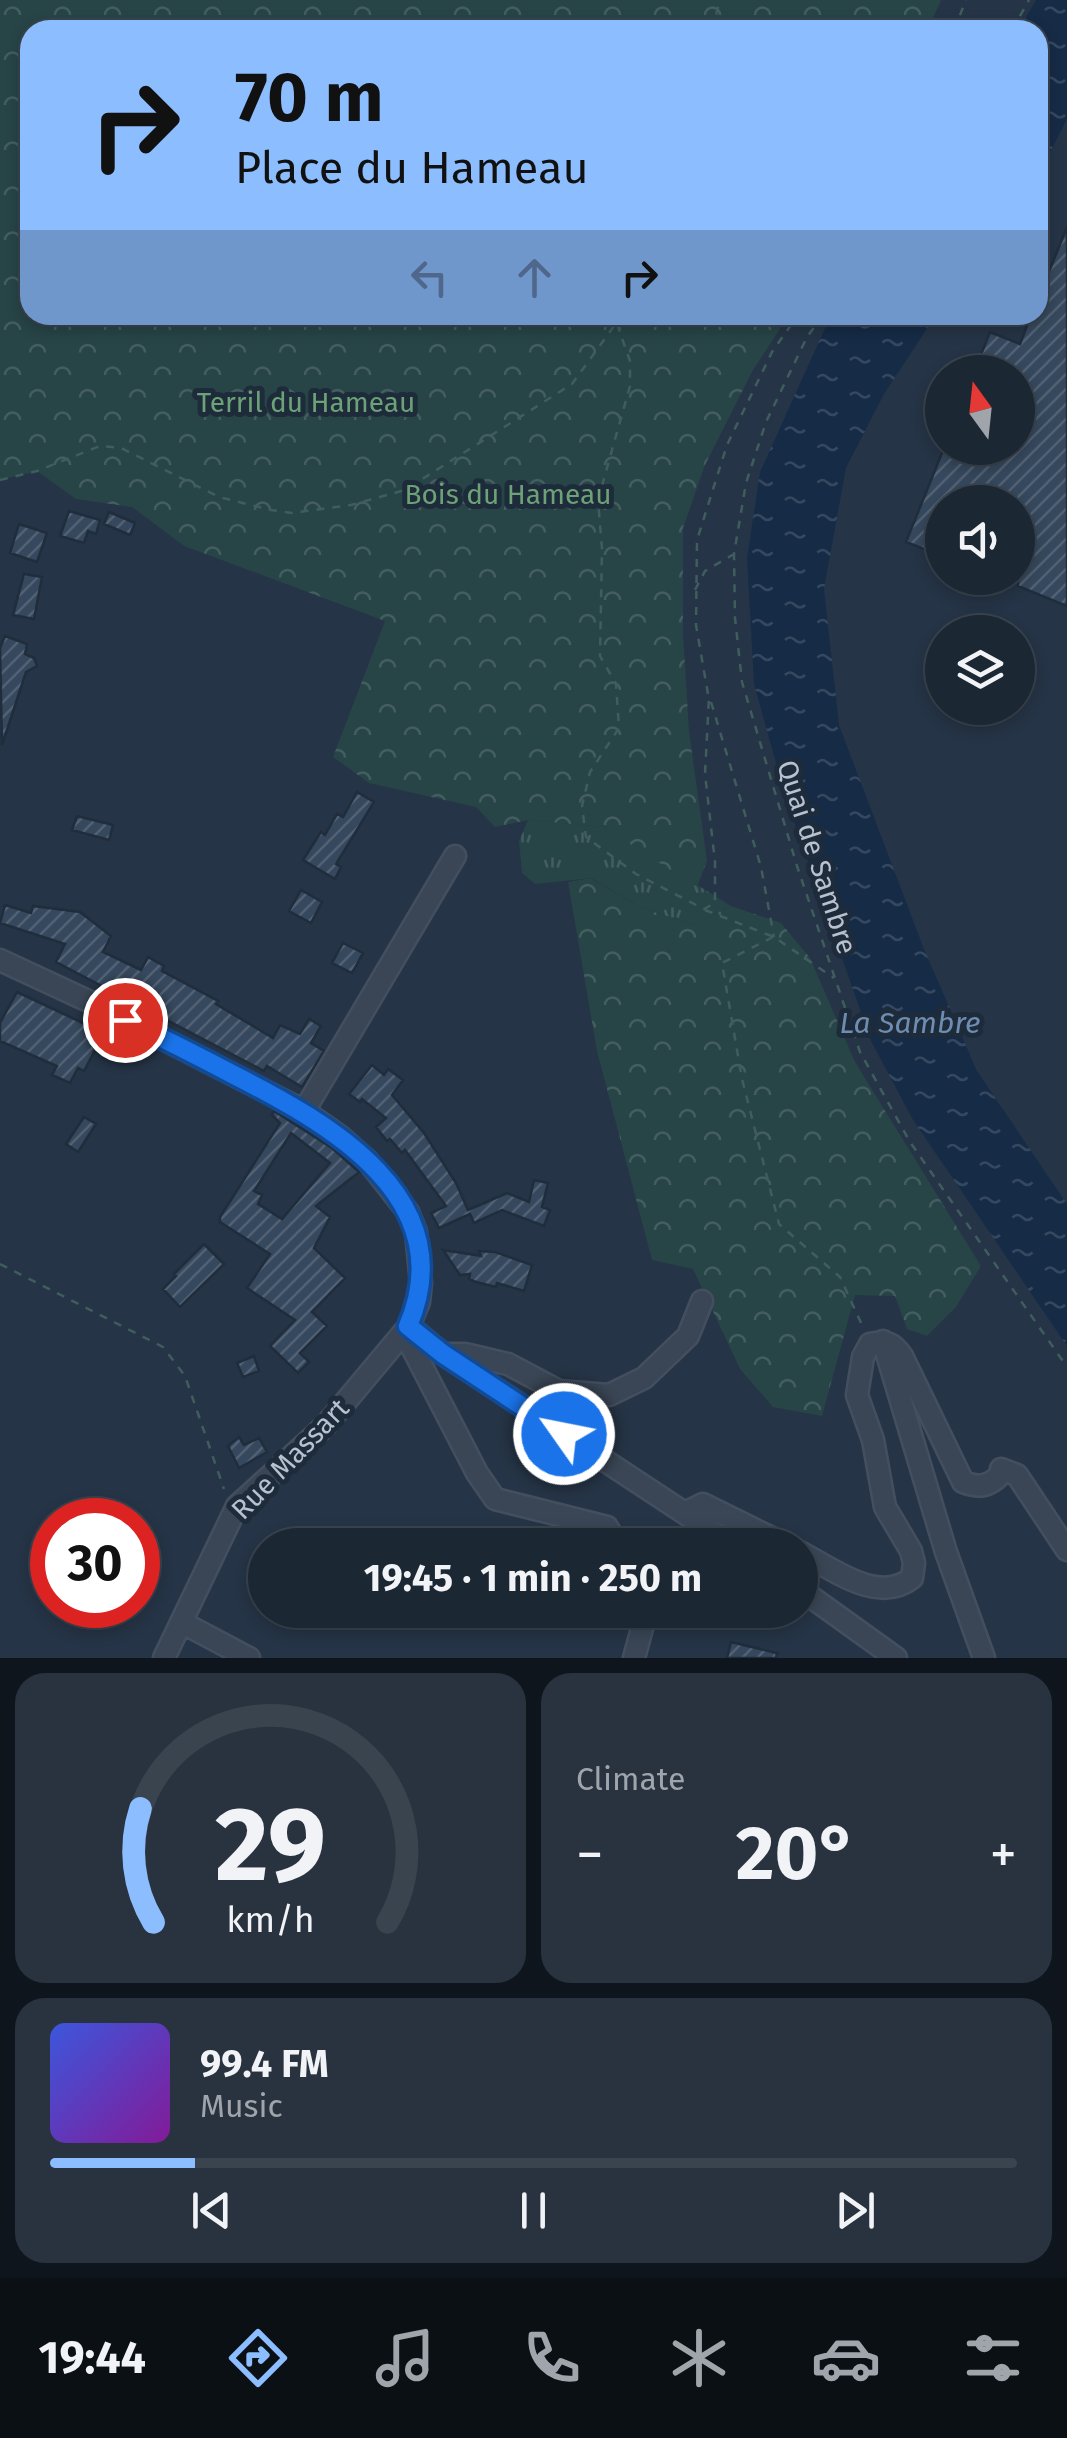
<!DOCTYPE html>
<html lang="en">
<head>
<meta charset="utf-8">
<style>
	body { margin:0; font-family:"Fira Sans",sans-serif; background:#293340; color:#f1f3f6; height:100vh; display:flex; flex-direction:column; font-size:38px; white-space:nowrap }
	* { box-sizing:border-box; margin:0 }
	p { font-size:32px; color:#a0a5ac }
	.icon { flex:none; width:55px; height:55px; fill:none; stroke:currentColor; stroke-width:2; stroke-linecap:round; stroke-linejoin:round }
	.map { position:relative; height:1658px; overflow:hidden }
	.side { display:flex; flex-direction:column; gap:15px; padding:15px; background:#0f151d; flex:1 }
	.side>* { flex:none }
	.top-card { position:absolute; left:20px; top:20px; width:1028px; height:305px; border-radius:30px; box-shadow:0 5px 15px #0003,0 0 0 2px #3a444f; background:#8cbdff; color:#111; overflow:hidden }
	.needle { width:65px; rotate:345deg }
	.fabs { position:absolute; left:925px; top:355px; display:grid; gap:20px }
	.fabs a { display:grid; place-items:center; width:110px; height:110px; border-radius:50%; background:#1c2734; box-shadow:0 5px 15px #0003,0 0 0 2px #3a444f; font-size:50px }
	.speed { position:absolute; left:30px; top:1498px; display:flex; gap:20px; font-size:50px; font-weight:700; text-align:center }
	.speed>* { display:grid; place-content:center; width:130px; height:130px; border-radius:50%; background:#1c2734; box-shadow:0 5px 15px #0003,0 0 0 2px #3a444f; line-height:1 }
	.speed .limit { border:15px solid #d22; background:#fff; color:#111 }
	.pin { position:absolute; display:grid; place-items:center; width:85px; height:85px; color:#fff; margin:-42px; border:5px solid #fff; border-radius:50%; box-shadow:0 2px 10px #0007 }
	.me { position:absolute; width:110px; margin:-55px; rotate:303deg; stroke-linejoin:round; filter:drop-shadow(0 0 8px #0008) }
	.turn { display:flex; align-items:center; gap:35px; height:210px; padding:0 50px; font-size:45px }
	.turn .icon { width:130px; height:130px; stroke-width:2.5 }
	.turn b { display:block; font-size:70px; line-height:85px }
	.lanes { display:flex; align-items:center; height:95px; padding:0 50px; background:#0003; justify-content:center; gap:50px; direction:ltr }
	.lanes .off { opacity:.35 }
	.big { font-size:75px; font-weight:700; line-height:1.1 }
	.side .tile { flex:1; display:flex; flex-direction:column; justify-content:center; gap:15px; min-width:0; padding:0 35px; border-radius:30px; background:#293340 }
	.side .dial { align-items:center; gap:0 }
	.dial svg { height:260px; overflow:visible; fill:none; stroke:#3a444f; stroke-width:7; stroke-linecap:round; text-anchor:middle }
	.dial text { fill:#f1f3f6; stroke:none }
	.song { display:flex; align-items:center; gap:30px }
	.cover { width:120px; height:120px; border-radius:15px; background:linear-gradient(135deg,hsl(230 70% 55%),hsl(290 70% 35%)) }
	.played { height:10px; border-radius:5px; background:linear-gradient(90deg,#8cbdff 15%,#3a444f 15%) }
	.keys { display:flex; justify-content:space-around; direction:ltr }
	.heat { display:flex; justify-content:space-between; align-items:center; font-size:55px; direction:ltr }
	.side .tiles { flex:1; display:grid; gap:15px; grid-template-columns:1fr 1fr }
	.tile:last-child { grid-column:span 2 }
	.trip { position:absolute; left:248px; top:1528px; width:570px; height:100px; border-radius:50px; background:#1c2734; box-shadow:0 5px 15px #0003,0 0 0 2px #3a444f; font-weight:700; line-height:100px; text-align:center }
	.tab-bar { display:flex; height:160px; justify-content:space-around; align-items:center; background:#0b1015; color:#a0a5ac }
	.tab-bar .icon { width:70px; height:70px }
	.tab-bar .current { color:#8cbdff }
	.tab-bar b { font-size:45px; color:#f1f3f6 }
	.map>svg:first-child { display:block }
	.grass { fill:url(#grass-tufts) }
	.forest { fill:url(#forest-crowns) }
	.water { fill:url(#water-ripples) }
	.building { fill:url(#building-hatch); stroke:#202d3d; stroke-width:2.5; fill-rule:evenodd }
	.lines { fill:none; stroke-linecap:round; stroke-linejoin:round }
	.minor-casing { stroke:#434f5f; stroke-width:25 }
	.path { stroke:#405d5e; stroke-width:2.5; stroke-dasharray:8 8; stroke-linecap:butt }
	.minor { stroke:#3a4655; stroke-width:20 }
	.route-casing { stroke:#114b97; stroke-width:25 }
	.route { stroke:#1a73e8; stroke-width:18 }
	.labels { text-anchor:middle; dominant-baseline:central; stroke-width:10; stroke-linejoin:round; paint-order:stroke }
	.park-label { font-size:28px; fill:#6ca276; stroke:#1e2b3b }
	.street-label { font-size:28px; fill:#b7c1cf; stroke:#1e2b3b }
	.water-label { font-size:30px; font-style:italic; fill:#6d8db1; stroke:#1e2b3b }
</style>
</head>
<body>
<div class="map">
<svg width="1067" height="1658" viewBox="0 0 1067 1658">
	<defs>
		<pattern id="grass-tufts" width="24" height="20" patternUnits="userSpaceOnUse" patternTransform="scale(2.5)"><rect width="24" height="20" fill="#274447"/><path d="M3 7l-1-3M5 7V3M7 7l1-3M15 17l-1-3M17 17v-4M19 17l1-3" fill="none" stroke="#445d60"/></pattern>
		<pattern id="forest-crowns" width="20" height="18" patternUnits="userSpaceOnUse" patternTransform="scale(2.5)"><rect width="20" height="18" fill="#274447"/><path d="M2 6a3 3 0 1 1 6 0M12 15a3 3 0 1 1 6 0" fill="none" stroke="#445d60"/></pattern>
		<pattern id="water-ripples" width="26" height="14" patternUnits="userSpaceOnUse" patternTransform="scale(2.5)"><rect width="26" height="14" fill="#162b46"/><path d="M2 4q2-2 4 0t4 0M15 11q2-2 4 0t4 0" fill="none" stroke="#364860"/></pattern>
		<pattern id="building-hatch" width="6" height="6" patternUnits="userSpaceOnUse" patternTransform="scale(2.5)"><rect width="6" height="6" fill="#36485d"/><path d="M-1 1l2-2M0 6l6-6M5 7l2-2" fill="none" stroke="#516173"/></pattern>
	</defs>
	<rect width="100%" height="100%" fill="#253446"/>
	<!-- grass -->
	<path class="grass" d="M528 820 604 827 731 906 693 925 642 908 591 878 535 884 522 873 519 841Z"/>
	<!-- forest -->
	<path class="forest" d="M0 0H941L928 30H30V315H789L753 370 705 465 683 528V633L689 731 707 861 697 887 604 827 528 820 495 827 476 807 369 783 333 757 385 621 184 546 132 507 76 499 37 471 0 480Z
		M590 878 642 908 693 925 731 906 781 923 810 958 855 1062 981 1266 956 1307 927 1336 907 1329 895 1296 855 1295 822 1416 773 1407 740 1369 693 1269 652 1260 597 1051 568 882Z"/>
	<!-- water -->
	<path class="water" d="M1036 0H1067V119L1038 176V30H1032L1026 17Z
		M831 315H936L884 394 846 468 824 589 839 725 924 949 977 1071 1067 1204V1346L913 1120 871 1041 784 792 754 684 747 558 760 472Z"/>
	<!-- building -->
	<path class="building" d="M1067 227V606L1018 586V502H942V556L906 542 944 448H1018V372H974L990 332 1020 344 1031 315H1038V299Z
		M69 511 100 520 96 534 88 531 84 543 60 536Z
		M109 512 135 523 130 535 104 524Z
		M19 524 47 533 37 562 10 553Z
		M24 574 42 577 34 619 13 615Z
		M5 636 27 644 25 654 34 658 37 666 26 672 2 745 0 648Z
		M357 792 374 802 336 864 341 867 335 879 303 860 321 832 325 835 337 814 343 817Z
		M77 816 113 825 109 840 72 830Z
		M301 890 322 902 311 923 289 911Z
		M5 905 31 913 33 906 80 912 111 936 103 952 141 970 148 957 164 966 162 971 218 1001 216 1004 273 1038 280 1025 300 1034 309 1019 321 1026 311 1043 324 1051 302 1087 267 1066 264 1071 56 962 65 944 0 923Z
		M343 943 363 953 352 973 332 963Z
		M17 992 104 1033 84 1071 78 1068 70 1083 52 1075 57 1066 0 1041V1023Z
		M372 1065 384 1075 388 1069 403 1080 392 1095 424 1133 456 1183 468 1210 507 1193 529 1202 534 1180 548 1183 542 1207 550 1210 544 1226 502 1210 474 1223 470 1214 439 1228 431 1213 446 1206 405 1150 402 1153 390 1139 387 1141 376 1127 386 1118 362 1099 360 1102 349 1094Z
		M274 1111 332 1148 359 1172 316 1206 330 1217 314 1248 345 1278 312 1312 327 1326 300 1353 309 1362 298 1373 270 1346 295 1320 247 1288 270 1254 220 1222V1217L280 1123 272 1115ZM291 1133 330 1163 282 1219 258 1204 262 1195 254 1191Z
		M84 1117 96 1124 78 1152 66 1144Z
		M204 1244 224 1264 180 1307 163 1289 176 1276 174 1274Z
		M443 1250 481 1256 479 1251 495 1252 532 1265 524 1291 497 1283 496 1287 476 1282 469 1279 470 1274 460 1275Z
		M254 1356 259 1371 243 1377 237 1363Z
		M239 1437 244 1445 259 1438 267 1452 239 1468 228 1446Z
		M731 1642 777 1653 776 1658H727Z"/>
	<g class="lines">
		<defs>
			<path id="minor" d="M0 960 99 1006 304 1111 341 1137 367 1160 408 1212 416 1232 421 1283 419 1302 409 1326 326 1425 237 1506 164 1658
				M304 1111 455 856
				M409 1326 443 1354 733 1545
				M404 1332 477 1473 495 1499 607 1527 618 1545
				M883 1341 946 1552 984 1658
				M445 1354H465L508 1364 559 1391 609 1395 644 1378 688 1336 702 1301
				M685 1513 703 1504 786 1545
				M800 1552C833 1569 878 1605 912 1578L914 1563 911 1551 885 1507 873 1440 857 1395 863 1357 870 1344C886 1340 893 1343 902 1356L963 1482C979 1488 989 1487 1001 1474V1469L1017 1475 1067 1550
				M800 1589 896 1658
				M181 1622 249 1658
				M634 1658 647 1610"/>
		</defs>
		<!-- minor casing -->
		<use href="#minor" class="minor-casing"/>
		<!-- path -->
		<path class="path" d="M712 30 720 0
			M954 30 966 0
			M1012 30 1029 0
			M823 315 807 337 766 422 746 483 734 554 735 618 742 682 797 866 860 1052 910 1142 1067 1367
			M617 324 630 361V386L598 500 602 549 600 656 616 684 619 728 590 772 582 806 586 837 636 874 704 909 715 903V862L705 774 709 697
			M0 480 37 471 100 446 121 448 219 497 271 510 292 513 351 505 405 490 572 384 622 315
			M695 590 705 571 734 554
			M708 694 696 625 697 540 727 445 772 352 798 315
			M711 702 761 867 774 937
			M705 910 774 937 834 978
			M773 937 722 963 742 1079 779 1224 840 1277 862 1325
			M0 1264 163 1347 185 1376 224 1489"/>
		<!-- minor -->
		<use href="#minor" class="minor"/>
	</g>
	<g class="lines">
		<defs>
			<path id="route" d="M125 1020C162 1038 198 1056 234 1075 328 1123 463 1198 408 1326L443 1354 564 1434"/>
		</defs>
		<!-- route casing -->
		<use href="#route" class="route-casing"/>
		<!-- route -->
		<use href="#route" class="route"/>
	</g>
	<g class="labels">
		<!-- park labels -->
		<g class="park-label">
			<text x="306" y="402">Terril du Hameau</text>
			<text x="508" y="494">Bois du Hameau</text>
		</g>
		<!-- street labels -->
		<g class="street-label">
			<text transform="translate(817 857) rotate(72)">Quai de Sambre</text>
			<text transform="translate(290 1459) rotate(-46)">Rue Massart</text>
		</g>
		<!-- water labels -->
		<g class="water-label">
			<text x="910" y="1023">La Sambre</text>
		</g>
	</g>
</svg>
<div class="fabs">
<a><svg class="needle" viewBox="-14 -14 28 28"><path d="M0-13l5 13h-10z" fill="#e53935"/><path d="M0 13l5-13h-10z" fill="#a0a5ac"/></svg></a>
<a><svg class="icon" aria-label="sound" viewBox="0 0 24 24"><path d="M4 9h4l5-4v14l-5-4H4zM17 9q2 3 0 6"/></svg></a>
<a><svg class="icon" aria-label="layers" viewBox="0 0 24 24"><path d="M12 4l9 5-9 5-9-5zM3 14l9 5 9-5"/></svg></a>
</div>
<div class="speed"><div class="limit">30</div></div>
<div class="pin" style="left:125px;top:1020px;background:#d93025"><svg class="icon" aria-label="arrive" viewBox="0 0 24 24"><path d="M6 21V4h12l-3 4 3 4H6"/></svg></div>
<svg class="me" style="left:564px;top:1434px" viewBox="-20 -20 40 40"><circle r="17" fill="#1a73e8" stroke="#fff" stroke-width="3"/><path d="M0-11L8 9 0 5-8 9z" fill="#fff"/></svg>
<div class="trip">19:45 · 1 min · 250 m</div>
<div class="top-card">
<div class="turn"><svg class="icon" aria-label="right" viewBox="0 0 24 24"><path d="M7 20v-9h11M14 6l5 5-5 5"/></svg><div><b>70 m</b>Place du Hameau</div></div>
<div class="lanes"><svg class="icon off" aria-label="left" viewBox="0 0 24 24"><path d="M17 20v-9H6M10 6l-5 5 5 5"/></svg><svg class="icon off" aria-label="ahead" viewBox="0 0 24 24"><path d="M12 20V5M6 11l6-6 6 6"/></svg><svg class="icon" aria-label="right" viewBox="0 0 24 24"><path d="M7 20v-9h11M14 6l5 5-5 5"/></svg></div>
</div>
</div>
<section class="side">
<div class="tiles">
<div class="tile dial"><svg viewBox="0 0 100 80">
<path d="M14 69A42 42 0 1 1 86 69"/>
<path d="M14 69A42 42 0 0 1 10 34" stroke="#8cbdff"/>
<text x="50" y="56" font-size="32" font-weight="700">29</text>
<text x="50" y="72" font-size="11">km/h</text>
</svg></div>
<div class="tile"><p>Climate</p>
<div class="heat"><a>−</a><b class="big">20°</b><a>+</a></div>
</div>
<div class="tile">
<div class="song"><i class="cover"></i><div><b>99.4 FM</b><p>Music</p></div></div>
<div class="played"></div>
<div class="keys"><svg class="icon" aria-label="previous" viewBox="0 0 24 24"><path d="M18 5L8 12l10 7zM5 5v14"/></svg><svg class="icon" aria-label="pause" viewBox="0 0 24 24"><path d="M8 5v14M16 5v14"/></svg><svg class="icon" aria-label="next" viewBox="0 0 24 24"><path d="M6 5l10 7-10 7zM19 5v14"/></svg></div>
</div>
</div>
</section>
<nav class="tab-bar">
<b>19:44</b>
<svg class="icon current" aria-label="directions" viewBox="0 0 24 24"><path d="M12 3l9 9-9 9-9-9zM9 14v-3h6M13 9l2 2-2 2"/></svg>
<svg class="icon" aria-label="music" viewBox="0 0 24 24"><path d="M9 18V5l10-2v13"/><circle cx="6" cy="18" r="3"/><circle cx="16" cy="16" r="3"/></svg>
<svg class="icon" aria-label="phone" viewBox="0 0 24 24"><path d="M5 4h4l2 5-3 2q2 4 5 5l2-3 5 2v4C11 20 4 13 5 4z"/></svg>
<svg class="icon" aria-label="climate" viewBox="0 0 24 24"><path d="M12 3v18M4 7l16 10M4 17L20 7"/></svg>
<svg class="icon" aria-label="car" viewBox="0 0 24 24"><path d="M5 17H2v-5l4-1 3-4h7l3 4 3 1v5h-3M9 17h6M6 11h13"/><circle cx="7" cy="17" r="2"/><circle cx="17" cy="17" r="2"/></svg>
<svg class="icon" aria-label="filters" viewBox="0 0 24 24"><path d="M4 7h16M4 17h16"/><circle cx="9" cy="7" r="2"/><circle cx="15" cy="17" r="2"/></svg>
</nav>
</body>
</html>
